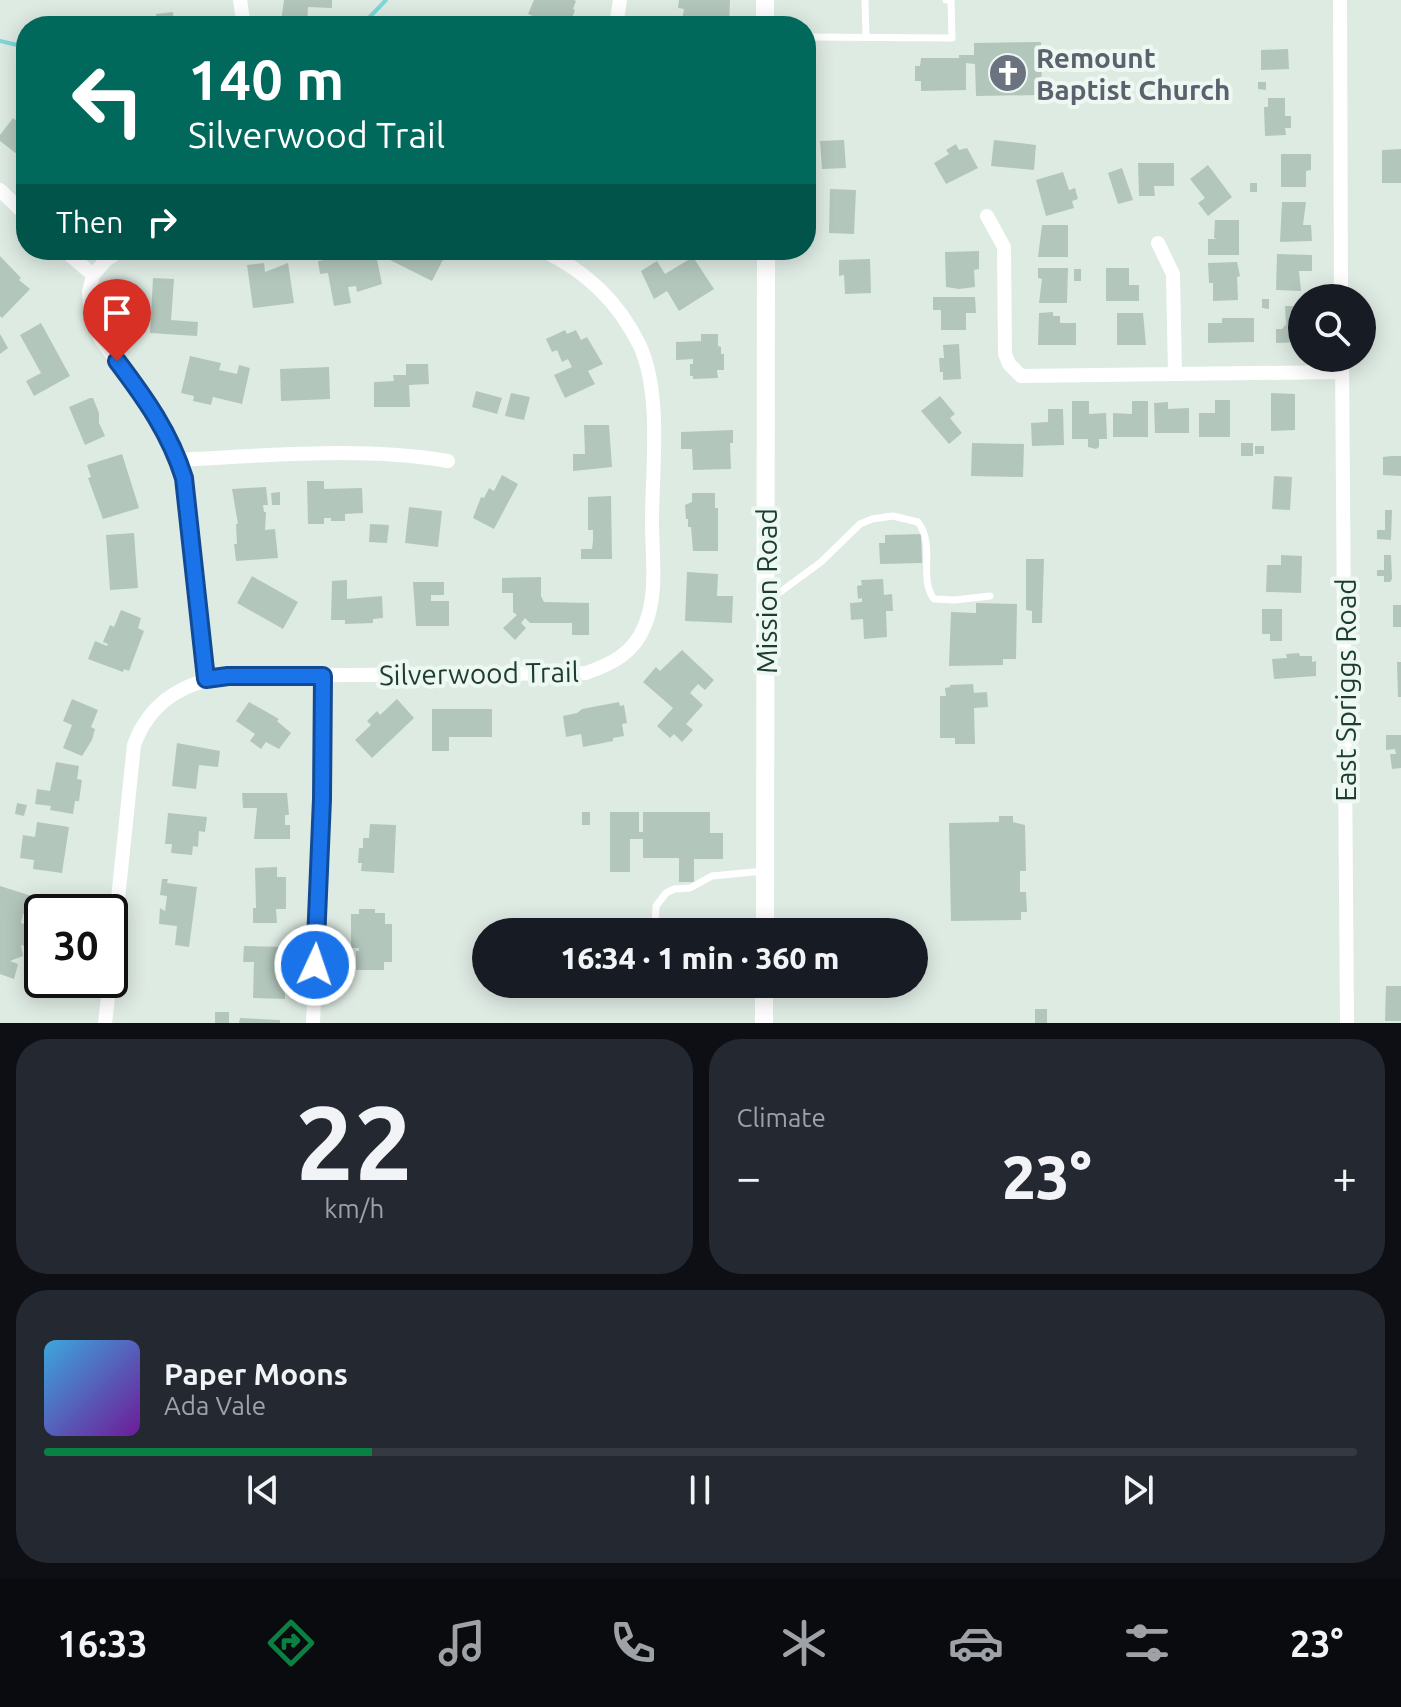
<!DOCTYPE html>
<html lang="en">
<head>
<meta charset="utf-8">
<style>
	body { margin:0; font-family:Ubuntu,sans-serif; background:#242831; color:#f1f3f6; height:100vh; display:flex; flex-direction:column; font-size:30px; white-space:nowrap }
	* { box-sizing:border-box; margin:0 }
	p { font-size:26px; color:#9ea1a6 }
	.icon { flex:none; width:44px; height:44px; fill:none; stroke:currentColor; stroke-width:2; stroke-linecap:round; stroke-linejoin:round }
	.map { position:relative; height:1023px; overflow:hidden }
	.side { display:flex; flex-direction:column; gap:16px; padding:16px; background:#0d0f14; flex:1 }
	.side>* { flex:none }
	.top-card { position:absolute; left:16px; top:16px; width:800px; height:244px; border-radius:32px; box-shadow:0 4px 20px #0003; background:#00695c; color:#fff; overflow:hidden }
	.fabs { position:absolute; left:1288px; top:284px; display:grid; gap:16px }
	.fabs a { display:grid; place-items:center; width:88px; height:88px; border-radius:50%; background:#171b24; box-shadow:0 4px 20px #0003; font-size:40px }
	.speed { position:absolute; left:24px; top:894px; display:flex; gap:16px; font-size:40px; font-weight:700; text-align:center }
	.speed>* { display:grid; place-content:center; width:104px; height:104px; border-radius:50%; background:#171b24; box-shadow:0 4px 20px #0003; line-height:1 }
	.speed .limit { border:4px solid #111; border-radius:12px; background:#fff; color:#111 }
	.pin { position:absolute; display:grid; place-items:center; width:68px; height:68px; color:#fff; margin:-82px -34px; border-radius:50% 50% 50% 0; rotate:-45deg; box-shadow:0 0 8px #0007 }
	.pin .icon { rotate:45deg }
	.me { position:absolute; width:88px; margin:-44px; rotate:3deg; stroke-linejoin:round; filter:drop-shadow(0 0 6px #0008) }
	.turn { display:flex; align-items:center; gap:28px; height:168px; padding:0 40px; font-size:36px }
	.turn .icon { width:104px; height:104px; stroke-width:2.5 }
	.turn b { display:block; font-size:56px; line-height:68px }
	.then { display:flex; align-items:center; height:76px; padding:0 40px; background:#0003; gap:16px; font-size:30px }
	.big { font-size:60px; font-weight:800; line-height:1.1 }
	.side .widget { flex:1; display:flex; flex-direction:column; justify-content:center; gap:12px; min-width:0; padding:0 28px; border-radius:32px; background:#242831 }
	.side .dial { align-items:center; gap:0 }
	.dial b { font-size:104px; line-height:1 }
	.song { display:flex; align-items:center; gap:24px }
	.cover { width:96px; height:96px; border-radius:12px; background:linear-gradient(135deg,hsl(200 70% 55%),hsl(280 70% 35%)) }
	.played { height:8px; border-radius:4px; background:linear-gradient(90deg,#0b8043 25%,#363941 25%) }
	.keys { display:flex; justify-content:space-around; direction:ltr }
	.heat { display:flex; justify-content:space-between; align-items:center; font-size:44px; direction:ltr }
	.side .tiles { flex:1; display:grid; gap:16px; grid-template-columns:1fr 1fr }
	.widget:last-child { grid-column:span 2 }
	.trip { position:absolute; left:472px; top:918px; width:456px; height:80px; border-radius:40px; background:#171b24; box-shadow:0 4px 20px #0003; font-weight:800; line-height:80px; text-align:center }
	.tabs { display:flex; height:128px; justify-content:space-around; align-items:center; background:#090b0e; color:#9ea1a6 }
	.tabs .icon { width:56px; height:56px }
	.tabs .on { color:#0b8043 }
	.tabs b { font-size:36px; color:#f1f3f6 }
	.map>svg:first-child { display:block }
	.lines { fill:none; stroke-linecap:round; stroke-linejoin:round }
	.stream { stroke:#7ed7d8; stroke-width:4 }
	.building { fill:#b3c6bc }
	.service { stroke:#fff; stroke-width:7 }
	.minor { stroke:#fff; stroke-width:14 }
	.tertiary { stroke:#fff; stroke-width:18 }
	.route-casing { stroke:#114b97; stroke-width:20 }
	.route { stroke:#1a73e8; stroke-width:14 }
	.labels { text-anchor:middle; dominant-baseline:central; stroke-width:8; stroke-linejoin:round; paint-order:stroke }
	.worship-label { font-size:28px; font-weight:bold; fill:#5b616d; stroke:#eef8f2; text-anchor:start }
	.street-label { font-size:28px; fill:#1d3d30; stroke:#eef8f2 }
</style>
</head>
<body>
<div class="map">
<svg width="1401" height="1023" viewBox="0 0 1401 1023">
	<rect width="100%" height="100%" fill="#deebe3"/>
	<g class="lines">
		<!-- stream -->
		<path class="stream" d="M361 26 386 0
			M0 41 26 47"/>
	</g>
	<!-- building -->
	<path class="building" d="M284 0H332V8L308 7 307 26H289V22H281Z
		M534 0H574L576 1 573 9 575 10 571 21 567 19 565 26H557L528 14Z
		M679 0H730L729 26 682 21 684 9 678 8Z
		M173 12 174 26H157L156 14Z
		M1041 42 1042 95 976 96 975 64 966 63V90L921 91V81H915V66H920L921 58H959V55H974V43Z
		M1288 49 1289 69 1261 70V50Z
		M1258 82H1266V90L1258 89Z
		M1268 98H1285V116H1291V128H1285L1286 135 1265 136 1264 107H1268Z
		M13 118 26 128V161L0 141V135Z
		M844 140 846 168 822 169 820 141Z
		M994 140 1036 145 1034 170 991 166Z
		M956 144 959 150 967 148 978 168 946 184 934 163 949 154 946 150Z
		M1401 149V183H1382V150Z
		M1281 154H1311V170L1306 171V187H1281Z
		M1138 163H1174V186H1154L1155 196H1139Z
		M1208 165 1232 197 1208 216 1198 203 1205 198 1190 179Z
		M1122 168 1133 200 1118 204 1108 173Z
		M1063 172 1069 190 1075 188 1078 199 1072 201 1074 208 1046 216 1036 180Z
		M1250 183H1257V192H1250Z
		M830 189 856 190 854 234 829 233Z
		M1282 202H1306L1303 225H1311L1312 241 1280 242Z
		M1215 220H1239V255H1208V239H1217L1214 238Z
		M1042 225H1068V257H1038Z
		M350 250H361L362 252 375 250 382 284 357 292 356 286 348 287 351 303 334 306 328 273 320 274 318 261 344 257 351 255Z
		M388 250H448L432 281 384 257Z
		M979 251V269L974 270 975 287 959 289 946 287 945 252Z
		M1277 254 1312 255V271H1299L1301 291 1276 290Z
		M0 256 21 278 19 280 30 289 2 318 0 316Z
		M693 257 714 289 679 311 667 291 654 299 641 271 657 261 665 274Z
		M870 259 871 293 845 294 844 275 839 276V260Z
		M1237 262 1240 276 1237 277 1238 300 1213 301V283H1209L1208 263Z
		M264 263 265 272 288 263 294 303 253 308 247 265Z
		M1038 268H1068L1067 303H1039L1042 279 1038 278Z
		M1106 268H1129V285H1139V301H1106Z
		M1074 269H1081V281H1074Z
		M153 278 174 279 171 320 198 322 197 336 150 333Z
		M933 297H975L976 313H966V330H941V310H933Z
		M1262 299H1269V309L1262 308Z
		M1285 306H1302V342L1276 343V329H1282L1286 324Z
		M1053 312V316H1060V323H1076V345H1038L1039 313Z
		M1117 313H1143L1146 345H1117Z
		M1222 318H1254V342L1208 343V323H1222Z
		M41 323 70 376 34 396 26 381 41 373 20 335Z
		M565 330 567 334 576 330 581 340 587 337 603 364 588 371 595 384 565 398 554 375 572 367 568 359 562 362 557 350 552 352 546 339Z
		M0 334 8 348 0 354Z
		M701 334H718V346L721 347V354H724V370H717L718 378 693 379V376H690V364H693V359L676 360V342L701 341Z
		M959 344 961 379 943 380V372H940L939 358H944L943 345Z
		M190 356 221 363 219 370 237 374 239 365 250 368 242 404 213 397 211 405 193 401 194 396 181 393Z
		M406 364H428L429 384 409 385 410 407H374V382L394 381 393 375H406Z
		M329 367 330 399 281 401 280 369Z
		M476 391 502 398 497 414 472 407Z
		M511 393 530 397 524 420 505 416Z
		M1271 393 1295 394V430L1271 431Z
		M940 396 955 414 950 418 962 433 949 444 921 411Z
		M90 398H93L99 413V423L105 436 85 445 69 407Z
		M1215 400H1230V437H1199V413H1215Z
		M1072 401H1089V414L1106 413 1107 439H1099V447L1096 449 1088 447V439H1072Z
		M1132 401H1148V437H1113V413L1132 414Z
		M1168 402V409L1189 408V433H1155L1154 403Z
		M1048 409H1063L1064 445 1032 446 1031 423 1048 422Z
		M584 425H609L612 467 573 471V454H585Z
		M733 430V443H730L731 469 693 470 692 449H681V432Z
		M972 443 1024 444 1023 477 971 476Z
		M1241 443H1253V456H1241Z
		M1255 446H1264V454H1255Z
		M122 454 139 508 103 519 88 478 91 477 87 465Z
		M1391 456H1401V476L1383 475V457Z
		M502 475 518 484 494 529 473 518 481 497 484 498 489 488 494 491Z
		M1274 476 1292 477 1290 510 1272 509Z
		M307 481H324V489L362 488 363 513 345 514V521H331V518H324V524H308Z
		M266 487 268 505H263L264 512H266L265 530 275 529 278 558 236 561 234 544H237L236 524H238L232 489Z
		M280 492V505H272L271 493Z
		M692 493H715V508H718V551H693L691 527H688V519H686L685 505 692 502Z
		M611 496 612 559H581V549H592L593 541V530H588V497Z
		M409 507 442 511 438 547 405 543Z
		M1385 510H1392L1391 540 1377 539V530H1385Z
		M370 524 389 525 387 543 369 542Z
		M134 533 138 588 110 590 106 535Z
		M921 534 922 563 880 564 879 543H885V535Z
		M1281 555 1302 556 1301 593 1266 592 1267 565H1281Z
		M1384 555H1391L1392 579 1390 582H1384V576H1377V570H1384Z
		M1026 559H1044L1042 623H1032V611L1026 610Z
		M687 572 718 574 717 596H733L732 623 685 621Z
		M252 576 298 602 283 629 237 603Z
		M541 577V596L544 602 589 603V635H572V623H530L525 618 521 623 526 628 515 640 503 628 517 615 513 612V593H502V578Z
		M883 579 884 595 892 594 893 611H886L887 637 864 639 863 619 851 620 850 603 862 602V598L858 599 857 586 862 585 861 580Z
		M347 580V599L382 596 383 618 373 619V623L345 624V620H331L332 581Z
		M413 582H444V595H431V601H449V626H416Z
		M976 603 1017 604 1016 659H1003V665L949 666 951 612 976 613Z
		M1393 605H1401V627H1393Z
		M1262 609H1282V641H1270V634H1262Z
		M121 610 141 618 138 628 144 631 129 671 124 669 123 672 88 659 95 641 107 646 108 644 103 642 110 625 114 627Z
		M682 650 714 680 705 690 698 684 690 693 703 705 686 724 693 730 682 742 674 734 670 738 657 726 673 708 643 682 656 667 660 671Z
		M1299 653 1300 656H1312V662L1316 661V676L1274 679 1272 659 1287 658 1286 654Z
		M1397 662H1401V697H1398Z
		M973 684 974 693 987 692 988 707 974 708 975 744H955V738H940V696H946L945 688 950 687V685Z
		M72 699 98 710 91 727 95 729 92 740 82 756 63 748 72 725 63 721Z
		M397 699 414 718 372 758 355 740 371 725 367 721 377 711 380 715Z
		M249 702 279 719 277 721 291 733 279 749 266 742 261 749 250 741 255 734 236 721Z
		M619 702 620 706 624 705 627 723 622 724 624 736 613 738V741L583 747 581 734 566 737 563 716 577 713 582 709Z
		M432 709H492V737H449V751H432Z
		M1386 735H1401V768L1392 769 1390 754H1396L1395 749 1386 750Z
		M177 743 220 751 218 767 199 765 196 789 172 786Z
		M56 762 79 766 77 779 82 780 79 801H75L73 814 50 810 51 806 35 804 37 789 50 791Z
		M242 793H287L289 815H285V825H290V839H254L257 808H243Z
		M17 803 27 805 24 816 15 814Z
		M582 812H590V825H582Z
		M610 812H639V832H643V812H710V833H723V859H694V882H679V858H643V839H630V872H610Z
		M168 813 207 817 205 832 199 831 198 847 193 846 192 855 171 853 172 844H165Z
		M999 816H1013V822L1025 825 1026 871H1020V892H1026L1027 912H1021V920L951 921 949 823 999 822Z
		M37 822 69 827 62 873 33 869 34 860 20 858 23 835 35 837Z
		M370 824 396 825 394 873 361 871 362 863H358L359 848H363V838H369Z
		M277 867V877H286V909H276L277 923H253V908H256L255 868Z
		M162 879H168L167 883 197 887 189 947 175 945 177 926 159 924 160 908 165 911 167 896 160 895Z
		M0 886 38 898 41 904 39 909 23 914 21 923 27 925 25 930 42 935V950L21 945 23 956 10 961 18 964 14 979 0 974Z
		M359 909H375V913H385V924H392V962H384V970H356V951H359V948H351V914H359Z
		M244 946 286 947 285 999 253 998 254 962H243Z
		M794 984H815V990H794Z
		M1386 986H1401V1021H1385Z
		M1035 1009H1047V1023H1035Z
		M215 1012H229V1023H215Z
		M240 1018 280 1020V1023H239Z"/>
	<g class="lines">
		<!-- service -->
		<path class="service" d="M865 0 866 37
			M806 37 952 38 951 0H946
			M768 601 821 562 860 524 872 519 893 516 918 522C936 546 918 578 934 599L955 600 990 596
			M655 932 656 906 666 893 674 889 690 888 712 876 765 871
			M713 984 762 995"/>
		<!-- minor -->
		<path class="minor" d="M240 0 244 26
			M1340 0 1341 298
			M616 26 620 0
			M0 190 26 215
			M987 216 1004 247 1005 354 1009 364 1021 376 1342 372
			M1158 243 1173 274 1175 373
			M64 250 93 275
			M121 250 106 260 93 275 89 292 91 320 102 341 157 417 179 461 188 494 206 679
			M1342 358 1347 1023
			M179 461 193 459C278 455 365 447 448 461
			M110 976 134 745C150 701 184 682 228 676L586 673C612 664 634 653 645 625 658 593 652 556 652 522 652 469 662 395 640 346 618 301 587 272 542 250
			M105 1023 110 980
			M313 1023 322 821 323 676"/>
		<!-- tertiary -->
		<path class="tertiary" d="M765 0V26
			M765 932 766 250
			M764 1023V984"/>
	</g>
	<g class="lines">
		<defs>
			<path id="route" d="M117 361C145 398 170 433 184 478L206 679 228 676H323L322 799 315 965"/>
		</defs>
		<!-- route casing -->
		<use href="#route" class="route-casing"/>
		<!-- route -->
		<use href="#route" class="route"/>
	</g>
	<!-- icons -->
	<defs>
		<symbol id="church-disc" viewBox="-11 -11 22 22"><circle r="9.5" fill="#6b7280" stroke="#eef8f2"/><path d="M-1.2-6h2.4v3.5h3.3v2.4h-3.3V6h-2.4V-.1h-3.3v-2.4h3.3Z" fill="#fff"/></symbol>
	</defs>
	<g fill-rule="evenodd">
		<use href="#church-disc" x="986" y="51" width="44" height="44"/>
	</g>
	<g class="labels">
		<!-- worship labels -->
		<g class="worship-label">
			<text x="1036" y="57">Remount<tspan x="1036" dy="32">Baptist Church</tspan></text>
		</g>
		<!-- street labels -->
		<g class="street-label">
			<text transform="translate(766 591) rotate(-90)">Mission Road</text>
			<text transform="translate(479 673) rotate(-1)">Silverwood Trail</text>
			<text transform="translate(1345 690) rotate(-90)">East Spriggs Road</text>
		</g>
	</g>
</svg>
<div class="fabs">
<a><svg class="icon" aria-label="search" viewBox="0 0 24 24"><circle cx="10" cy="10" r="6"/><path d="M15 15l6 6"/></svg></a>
</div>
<div class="speed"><div class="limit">30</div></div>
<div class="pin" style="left:117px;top:361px;background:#d93025"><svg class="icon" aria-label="arrive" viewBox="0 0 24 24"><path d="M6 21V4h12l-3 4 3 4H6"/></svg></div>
<svg class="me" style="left:315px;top:965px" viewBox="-20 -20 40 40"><circle r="17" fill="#1a73e8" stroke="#fff" stroke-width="3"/><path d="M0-11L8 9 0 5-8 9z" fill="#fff"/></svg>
<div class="trip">16:34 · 1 min · 360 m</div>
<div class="top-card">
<div class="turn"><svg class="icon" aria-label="left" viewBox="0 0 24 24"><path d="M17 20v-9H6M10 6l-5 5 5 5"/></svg><div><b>140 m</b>Silverwood Trail</div></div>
<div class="then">Then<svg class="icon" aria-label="right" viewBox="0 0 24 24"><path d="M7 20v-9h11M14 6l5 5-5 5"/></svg></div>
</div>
</div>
<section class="side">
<div class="tiles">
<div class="widget dial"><b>22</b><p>km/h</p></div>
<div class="widget"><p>Climate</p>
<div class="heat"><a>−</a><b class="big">23°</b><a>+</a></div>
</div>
<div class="widget">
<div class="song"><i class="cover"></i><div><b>Paper Moons</b><p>Ada Vale</p></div></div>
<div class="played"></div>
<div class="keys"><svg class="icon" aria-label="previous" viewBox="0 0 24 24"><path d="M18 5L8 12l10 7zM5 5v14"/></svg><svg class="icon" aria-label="pause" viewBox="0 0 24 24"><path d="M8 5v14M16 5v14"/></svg><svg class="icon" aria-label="next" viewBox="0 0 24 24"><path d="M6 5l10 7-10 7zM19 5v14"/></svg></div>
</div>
</div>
</section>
<nav class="tabs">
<b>16:33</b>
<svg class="icon on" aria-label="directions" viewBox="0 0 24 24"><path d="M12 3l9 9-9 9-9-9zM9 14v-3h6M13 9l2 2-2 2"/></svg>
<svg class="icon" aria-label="music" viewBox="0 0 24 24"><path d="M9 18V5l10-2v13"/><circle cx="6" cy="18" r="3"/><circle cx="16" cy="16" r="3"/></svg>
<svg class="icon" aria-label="phone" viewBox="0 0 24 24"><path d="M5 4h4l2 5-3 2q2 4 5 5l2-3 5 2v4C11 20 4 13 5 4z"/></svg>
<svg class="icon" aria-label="climate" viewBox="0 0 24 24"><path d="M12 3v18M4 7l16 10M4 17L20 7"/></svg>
<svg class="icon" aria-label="car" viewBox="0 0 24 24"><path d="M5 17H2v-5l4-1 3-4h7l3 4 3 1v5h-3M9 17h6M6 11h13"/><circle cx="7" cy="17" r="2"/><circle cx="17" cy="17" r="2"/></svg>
<svg class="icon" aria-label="filters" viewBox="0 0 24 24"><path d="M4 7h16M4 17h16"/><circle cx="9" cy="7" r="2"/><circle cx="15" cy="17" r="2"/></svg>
<b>23°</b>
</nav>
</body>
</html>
